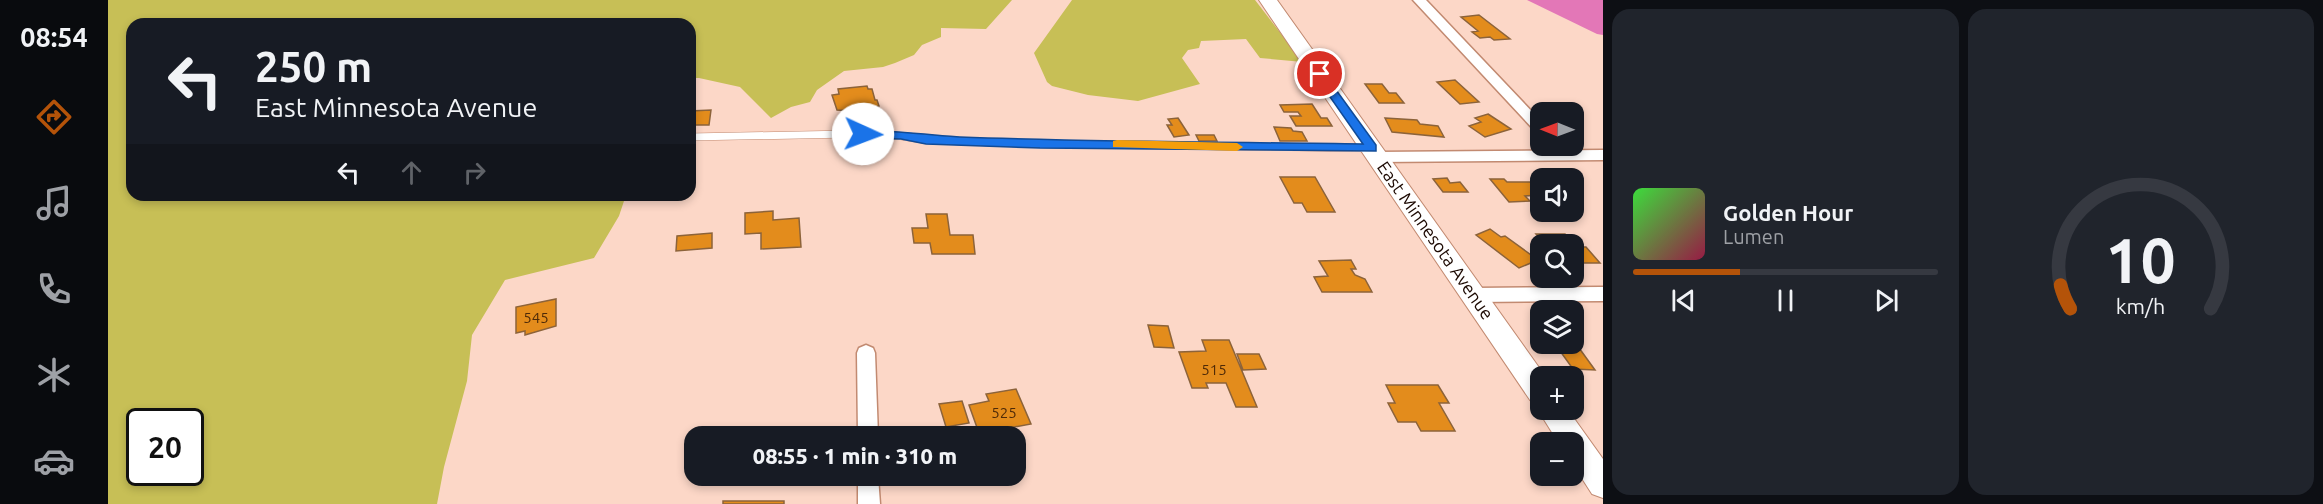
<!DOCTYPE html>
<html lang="en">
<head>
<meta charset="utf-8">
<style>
	body { margin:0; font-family:Ubuntu,sans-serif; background:#20242c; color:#f1f3f6; height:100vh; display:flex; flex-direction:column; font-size:22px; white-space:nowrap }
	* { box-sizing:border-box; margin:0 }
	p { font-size:20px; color:#9ea1a6 }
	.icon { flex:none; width:33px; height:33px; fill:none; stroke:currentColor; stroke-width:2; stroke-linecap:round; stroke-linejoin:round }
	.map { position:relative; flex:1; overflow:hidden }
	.drawer { display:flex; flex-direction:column; gap:9px; padding:9px; background:#0d0f14; width:720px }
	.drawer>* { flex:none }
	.hud { position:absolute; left:18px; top:18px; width:570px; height:183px; border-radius:18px; box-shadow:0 3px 9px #0003; background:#171b24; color:#f1f3f6; overflow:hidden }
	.needle { width:39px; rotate:271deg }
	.controls { position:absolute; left:1422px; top:102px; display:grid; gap:12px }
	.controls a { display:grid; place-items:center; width:54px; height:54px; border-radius:12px; background:#171b24; box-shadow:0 3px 9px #0003; font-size:30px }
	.speed { position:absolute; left:18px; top:408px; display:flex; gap:12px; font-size:30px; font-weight:700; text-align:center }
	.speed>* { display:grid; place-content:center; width:78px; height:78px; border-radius:50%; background:#171b24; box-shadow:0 3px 9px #0003; line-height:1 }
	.speed .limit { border:3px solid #111; border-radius:9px; background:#fff; color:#111 }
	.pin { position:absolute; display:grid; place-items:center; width:51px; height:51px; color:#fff; margin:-26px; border:3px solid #fff; border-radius:50%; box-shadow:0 2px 6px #0007 }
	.me { position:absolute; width:66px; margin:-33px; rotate:92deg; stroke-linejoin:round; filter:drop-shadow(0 0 4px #0008) }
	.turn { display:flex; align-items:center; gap:21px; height:126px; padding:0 30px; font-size:27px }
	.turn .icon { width:78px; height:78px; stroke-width:2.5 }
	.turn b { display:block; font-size:42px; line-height:51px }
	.lanes { display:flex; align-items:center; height:57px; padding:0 30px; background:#0003; justify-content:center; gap:30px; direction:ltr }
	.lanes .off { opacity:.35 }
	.drawer .widget { flex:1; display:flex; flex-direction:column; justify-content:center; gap:9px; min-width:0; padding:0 21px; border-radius:18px; background:#20242c }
	.drawer .dial { align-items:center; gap:0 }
	.dial svg { height:156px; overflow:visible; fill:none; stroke:#363941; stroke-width:7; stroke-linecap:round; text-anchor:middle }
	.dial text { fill:#f1f3f6; stroke:none }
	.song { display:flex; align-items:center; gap:18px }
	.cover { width:72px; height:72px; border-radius:9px; background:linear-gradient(135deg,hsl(120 70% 55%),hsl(340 70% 35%)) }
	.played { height:6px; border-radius:3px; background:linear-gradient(90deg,#b45309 35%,#363941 35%) }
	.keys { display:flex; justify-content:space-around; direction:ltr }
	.drawer .tiles { flex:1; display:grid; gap:9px; grid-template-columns:repeat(2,1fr) }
	.trip { position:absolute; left:576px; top:426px; width:342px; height:60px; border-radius:18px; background:#171b24; box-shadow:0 3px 9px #0003; font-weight:800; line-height:60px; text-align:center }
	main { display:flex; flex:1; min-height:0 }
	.tabs { display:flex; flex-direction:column; width:108px; justify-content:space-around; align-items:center; background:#090b0e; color:#9ea1a6 }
	.tabs .icon { width:42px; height:42px }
	.tabs .selected { color:#b45309 }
	.tabs b { font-size:27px; color:#f1f3f6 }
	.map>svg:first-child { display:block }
	.green { fill:#c7bf56; fill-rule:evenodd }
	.water { fill:#e377b7 }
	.building { fill:#e38c1c; stroke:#8c633a; stroke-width:1.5 }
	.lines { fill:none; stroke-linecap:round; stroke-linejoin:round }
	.lane-casing { stroke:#c28a71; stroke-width:8 }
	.street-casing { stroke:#c28a71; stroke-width:3 }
	.secondary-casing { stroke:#c28a71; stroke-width:2 }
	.lane { stroke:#fff; stroke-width:7 }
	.street { fill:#fff; fill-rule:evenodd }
	.secondary { fill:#fff; fill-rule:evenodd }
	.route { fill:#1a73e8; stroke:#114b97; stroke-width:1.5 }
	.slow { fill:#f59e0b }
	.labels { text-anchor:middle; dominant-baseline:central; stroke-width:5; stroke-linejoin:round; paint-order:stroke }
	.number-label { font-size:15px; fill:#4e2a08 }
	.street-label { font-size:18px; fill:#1c0902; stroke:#fff }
</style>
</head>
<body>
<main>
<nav class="tabs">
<b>08:54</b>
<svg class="icon selected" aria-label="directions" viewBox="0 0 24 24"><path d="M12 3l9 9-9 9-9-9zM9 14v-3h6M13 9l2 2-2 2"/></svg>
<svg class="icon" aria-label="music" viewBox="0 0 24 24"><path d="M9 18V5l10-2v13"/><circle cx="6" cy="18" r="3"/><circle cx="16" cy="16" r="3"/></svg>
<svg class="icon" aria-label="phone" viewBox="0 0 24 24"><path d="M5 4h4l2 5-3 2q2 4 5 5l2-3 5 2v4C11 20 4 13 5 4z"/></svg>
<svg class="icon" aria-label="climate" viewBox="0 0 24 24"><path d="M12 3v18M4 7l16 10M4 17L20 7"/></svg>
<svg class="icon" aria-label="car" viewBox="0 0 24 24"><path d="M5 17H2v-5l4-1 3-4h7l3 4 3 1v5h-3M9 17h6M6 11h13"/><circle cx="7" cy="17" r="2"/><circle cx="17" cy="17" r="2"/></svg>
</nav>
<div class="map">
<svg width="1495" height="504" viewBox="0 0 1495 504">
	<rect width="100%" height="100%" fill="#fcd7c7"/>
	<!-- green -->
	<path class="green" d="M0 0H904L878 29 833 28V37L814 45 806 55 787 63 775 67 736 71 709 90 702 102 683 107 663 118 632 87 591 78H582V24H24V195H518L511 216 486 258 397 280 364 335 359 381 336 467 329 504H0ZM32 422H82V472H32Z
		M964 0H1147L1195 62 1152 58 1138 39 1093 41 1091 48 1080 50 1074 58 1092 84 1030 101 980 95 944 86 939 82 926 53Z"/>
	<!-- water -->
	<path class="water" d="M1419 0H1495V35L1489 34Z"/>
	<!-- building -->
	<path class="building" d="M1371 15 1402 39 1386 40 1382 37 1372 38 1364 32 1370 31 1353 17Z
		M1347 80 1371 102 1352 104 1329 82Z
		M1257 84H1274L1281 93H1288L1296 103H1271Z
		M759 86 760 89H764L767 100H769L771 106 754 110 755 113 763 112 767 122 749 124 743 117 748 114 747 111 729 110 724 95 731 94 730 89Z
		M1204 104 1213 118H1219L1224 126H1188L1182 116H1193L1190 112H1176L1172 105Z
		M603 110 601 125H582V111Z
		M1380 114 1403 129 1377 137 1361 126 1373 122 1367 118Z
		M1070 118 1081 135 1066 137 1059 125H1064L1060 119Z
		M1277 118 1309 120 1312 124 1330 126 1336 137 1284 132Z
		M1166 127 1183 128 1185 131 1194 132 1199 141H1172Z
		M1088 135H1106L1109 141H1091Z
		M1442 175H1461L1464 178H1432V181L1430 178H1445Z
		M1172 177H1207L1227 212H1199L1194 203H1186Z
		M1339 178 1342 183 1352 182 1360 192H1335L1325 179Z
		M1382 179H1396L1399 182H1422L1432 195 1417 196 1422 201 1401 202Z
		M665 211V220L691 218 693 247 653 249V233L637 234V213Z
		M818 214H839L842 235H865L867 254H824L822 243H806L804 228H820Z
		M1382 229 1393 237 1397 236 1430 260 1411 268 1368 235Z
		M604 233V248L568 251 569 236Z
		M1428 234H1457L1469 247H1478L1492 263H1466V244H1437Z
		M1243 260 1248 269H1243L1247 275 1257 279 1264 292H1214L1206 277 1220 276 1211 261Z
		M448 299V326L417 335V331L408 333V307Z
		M1040 325 1060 326 1066 348 1046 347Z
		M1094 340H1121L1149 407H1128L1118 383H1098L1100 388H1084L1071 352 1098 351Z
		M1466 341 1487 370 1465 369 1447 344H1466Z
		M1129 354H1151L1158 369 1135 370Z
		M1278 385H1330L1341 403H1331L1347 431H1313L1308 422H1290L1280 403H1287Z
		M908 389 923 424 889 430 891 436H872L861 405 881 401 878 394Z
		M854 401 861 423 838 427 831 404Z
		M615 501H676V504H615Z"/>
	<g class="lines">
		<defs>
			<path id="lane" d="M582 137 742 134 793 136 818 140 932 144 1260 148"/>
			<path id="street" d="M1305 0H1318L1432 120V132L1427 131Z
				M1495 150V160L1270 162 1263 157 1270 152Z
				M1495 287V301L1367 302 1361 300 1358 295 1361 290 1367 288Z
				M758 345 765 348 767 353 770 436H750L749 353 751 348Z
				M750 476H770L772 504H750Z"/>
			<path id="secondary" d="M1151 0H1169L1437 376H1432V404L1422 400Z
				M1432 404V410H1460L1495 459V498L1484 494 1466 466V442H1450L1430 410Z"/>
		</defs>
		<!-- lane casing -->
		<use href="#lane" class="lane-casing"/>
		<!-- street casing -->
		<use href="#street" class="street-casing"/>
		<!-- secondary casing -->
		<use href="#secondary" class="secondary-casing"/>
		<!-- lane -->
		<use href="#lane" class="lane"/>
		<!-- street -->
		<use href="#street" class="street"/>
		<!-- secondary -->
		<use href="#secondary" class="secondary"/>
	</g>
	<!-- route -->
	<path class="route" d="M1212 71 1215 72 1268 145V151L932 148 818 144 793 139 755 138 749 134C757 126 835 137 852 137 986 142 1120 142 1255 144L1206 74Z"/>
	<!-- slow -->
	<path class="slow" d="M1009 140 1129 143 1135 147 1129 151 1005 147V141Z"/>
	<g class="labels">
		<!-- number labels -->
		<g class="number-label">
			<text x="428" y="317">545</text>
			<text x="1106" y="369">515</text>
			<text x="896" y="412">525</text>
		</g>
		<!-- street labels -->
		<g class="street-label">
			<text transform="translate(1328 240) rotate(55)">East Minnesota Avenue</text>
		</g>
	</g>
</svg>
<div class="controls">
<a><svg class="needle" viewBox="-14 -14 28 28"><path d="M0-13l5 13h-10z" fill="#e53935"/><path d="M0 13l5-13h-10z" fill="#9ea1a6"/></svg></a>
<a><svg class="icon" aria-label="sound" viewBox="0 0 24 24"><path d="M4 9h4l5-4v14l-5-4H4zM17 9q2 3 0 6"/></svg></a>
<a><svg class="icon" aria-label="search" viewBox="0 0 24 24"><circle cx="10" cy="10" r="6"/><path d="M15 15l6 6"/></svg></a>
<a><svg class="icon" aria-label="layers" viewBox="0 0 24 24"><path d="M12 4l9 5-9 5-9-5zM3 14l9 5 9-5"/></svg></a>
<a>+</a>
<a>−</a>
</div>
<div class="speed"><div class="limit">20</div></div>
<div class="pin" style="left:1212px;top:74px;background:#d93025"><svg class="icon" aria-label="arrive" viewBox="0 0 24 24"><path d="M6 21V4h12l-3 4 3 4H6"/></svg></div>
<svg class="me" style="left:755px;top:134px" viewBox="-20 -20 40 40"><circle r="19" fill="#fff"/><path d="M0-13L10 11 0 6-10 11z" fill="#1a73e8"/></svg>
<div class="trip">08:55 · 1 min · 310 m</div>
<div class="hud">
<div class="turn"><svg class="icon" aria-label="left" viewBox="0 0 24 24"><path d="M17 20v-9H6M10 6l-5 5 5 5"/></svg><div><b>250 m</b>East Minnesota Avenue</div></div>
<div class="lanes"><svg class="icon" aria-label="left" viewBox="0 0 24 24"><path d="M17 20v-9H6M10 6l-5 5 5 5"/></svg><svg class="icon off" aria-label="ahead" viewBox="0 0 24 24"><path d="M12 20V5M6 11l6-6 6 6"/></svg><svg class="icon off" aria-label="right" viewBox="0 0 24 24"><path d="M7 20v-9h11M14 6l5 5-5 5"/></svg></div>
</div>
</div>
<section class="drawer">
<div class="tiles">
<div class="widget">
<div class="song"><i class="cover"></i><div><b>Golden Hour</b><p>Lumen</p></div></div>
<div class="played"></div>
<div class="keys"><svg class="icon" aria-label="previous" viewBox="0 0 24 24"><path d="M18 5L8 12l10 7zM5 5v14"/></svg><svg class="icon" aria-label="pause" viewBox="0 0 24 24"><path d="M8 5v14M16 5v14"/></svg><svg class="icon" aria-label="next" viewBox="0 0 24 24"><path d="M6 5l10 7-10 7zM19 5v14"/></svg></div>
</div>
<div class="widget dial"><svg viewBox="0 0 100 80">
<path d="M14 69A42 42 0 1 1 86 69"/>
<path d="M14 69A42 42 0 0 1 9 57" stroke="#b45309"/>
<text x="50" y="56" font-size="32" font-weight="700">10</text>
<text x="50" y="72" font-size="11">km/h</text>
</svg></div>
</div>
</section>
</main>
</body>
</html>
